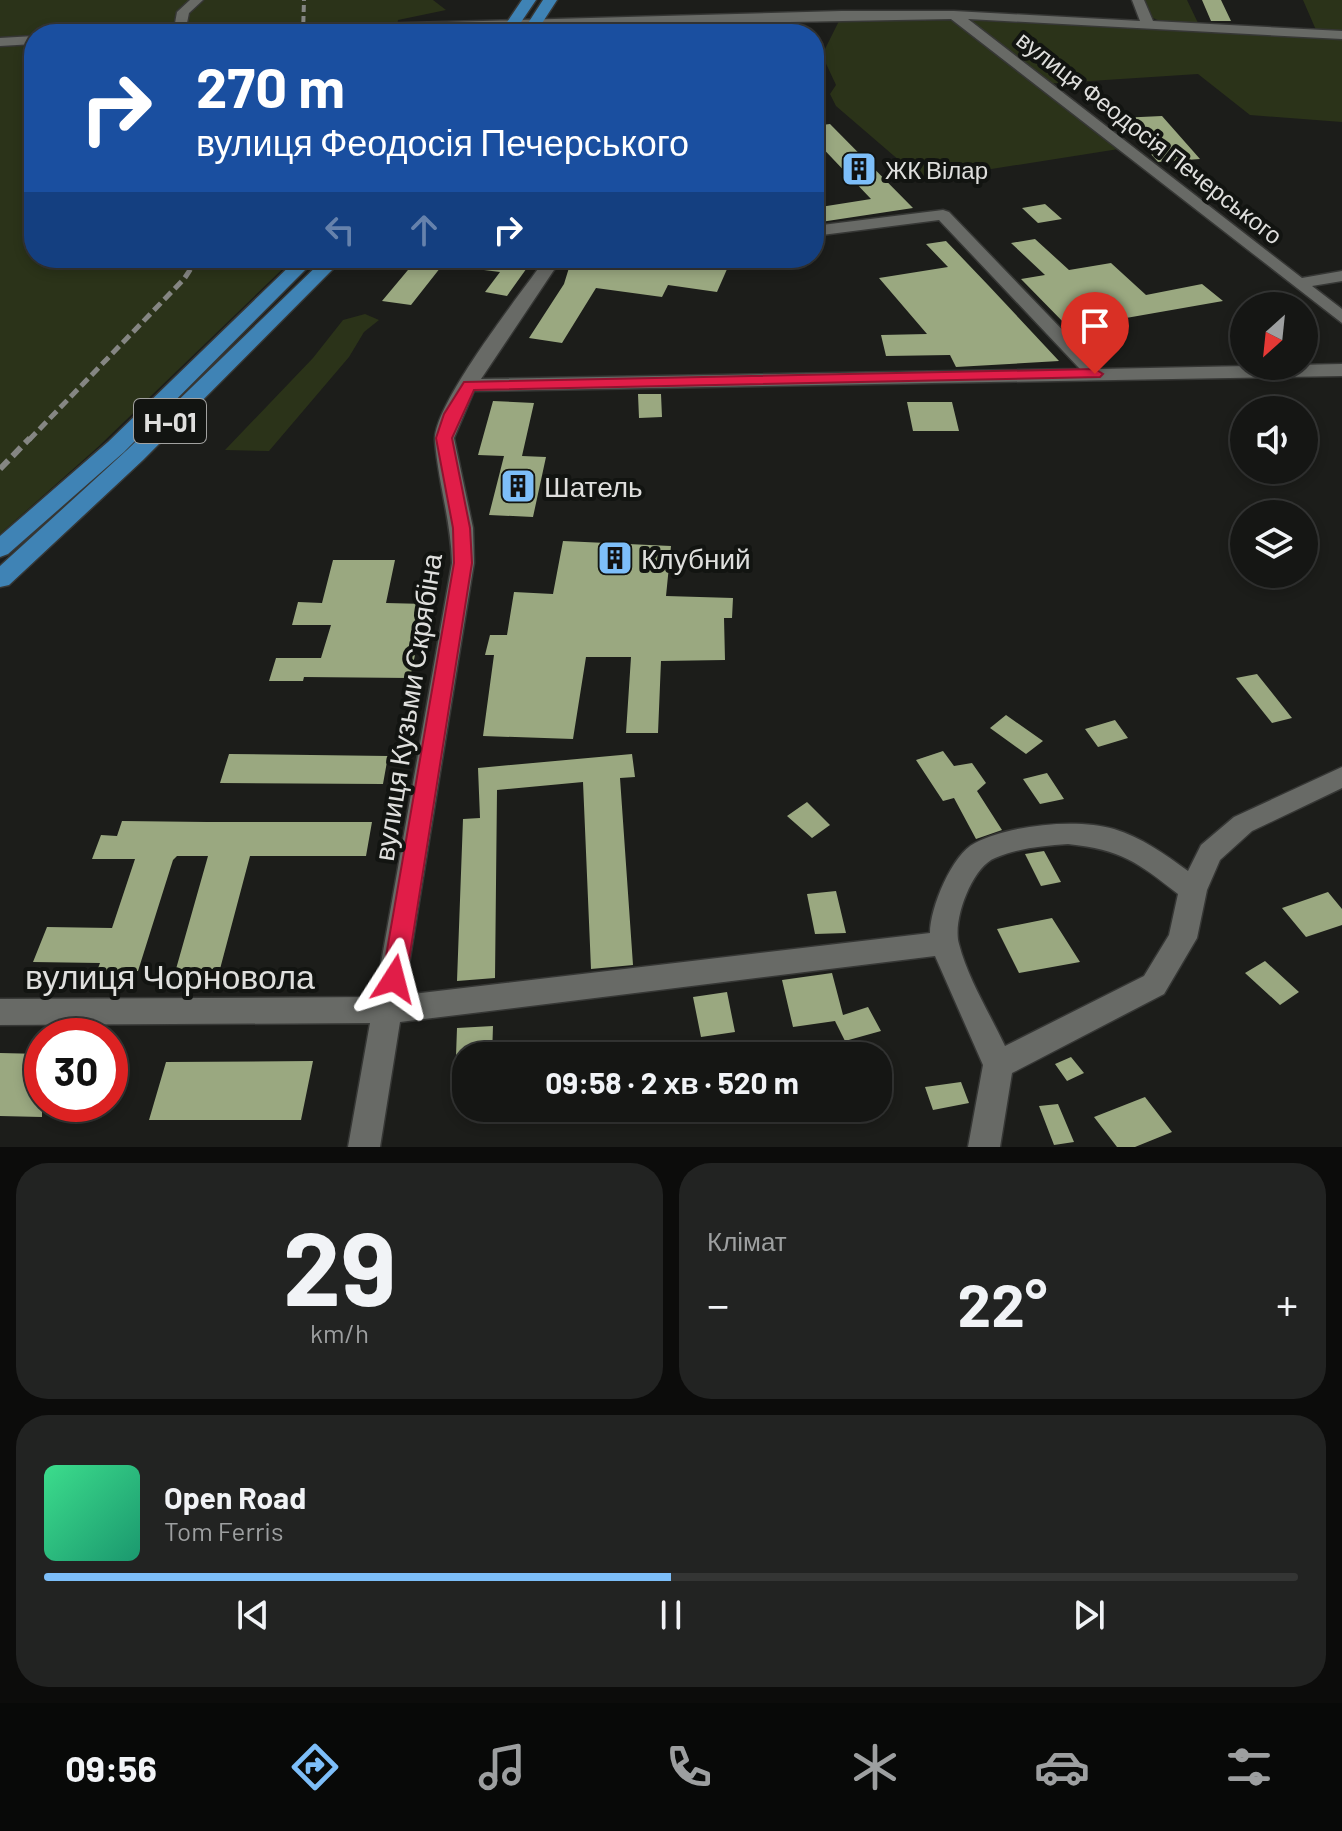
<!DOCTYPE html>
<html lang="uk">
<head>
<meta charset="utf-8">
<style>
	body { margin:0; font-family:Barlow,sans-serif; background:#222322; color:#f1f3f6; height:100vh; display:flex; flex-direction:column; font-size:30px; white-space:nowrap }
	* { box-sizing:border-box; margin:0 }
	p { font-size:26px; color:#9d9fa0 }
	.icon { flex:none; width:44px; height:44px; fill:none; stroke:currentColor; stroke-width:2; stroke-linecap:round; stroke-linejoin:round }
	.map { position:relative; height:1147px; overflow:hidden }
	.details { display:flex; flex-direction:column; gap:16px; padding:16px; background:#0c0c0b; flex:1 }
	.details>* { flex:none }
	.hud { position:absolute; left:24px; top:24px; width:800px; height:244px; border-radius:32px; box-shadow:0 4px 12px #0003,0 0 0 2px #343534; background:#1a4fa0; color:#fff; overflow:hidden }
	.needle { width:52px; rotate:207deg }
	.controls { position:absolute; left:1230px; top:292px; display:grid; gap:16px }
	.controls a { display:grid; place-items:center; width:88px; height:88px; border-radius:50%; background:#151614; box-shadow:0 4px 12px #0003,0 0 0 2px #343534; font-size:40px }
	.speed { position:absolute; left:24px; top:1018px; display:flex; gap:16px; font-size:40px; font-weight:700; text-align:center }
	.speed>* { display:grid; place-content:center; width:104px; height:104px; border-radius:50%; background:#151614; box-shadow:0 4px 12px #0003,0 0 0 2px #343534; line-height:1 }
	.speed .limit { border:12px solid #d22; background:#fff; color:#111 }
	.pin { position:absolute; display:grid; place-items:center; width:68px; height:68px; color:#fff; margin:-82px -34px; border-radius:50% 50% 50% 0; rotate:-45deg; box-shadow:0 0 8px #0007 }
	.pin .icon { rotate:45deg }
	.me { position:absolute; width:88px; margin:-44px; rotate:9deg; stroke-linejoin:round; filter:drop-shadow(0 0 6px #0008) }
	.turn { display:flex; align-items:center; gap:28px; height:168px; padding:0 40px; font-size:36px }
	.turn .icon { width:104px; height:104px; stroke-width:2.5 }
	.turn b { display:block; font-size:56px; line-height:68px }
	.lanes { display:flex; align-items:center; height:76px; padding:0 40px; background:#0003; justify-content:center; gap:40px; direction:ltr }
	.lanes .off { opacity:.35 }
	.big { font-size:60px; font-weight:700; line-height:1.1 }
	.details .widget { flex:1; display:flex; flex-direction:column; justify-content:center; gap:12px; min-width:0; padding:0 28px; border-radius:32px; background:#222322 }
	.details .dial { align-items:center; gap:0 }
	.dial b { font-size:104px; line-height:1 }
	.song { display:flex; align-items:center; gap:24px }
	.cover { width:96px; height:96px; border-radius:12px; background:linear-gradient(135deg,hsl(150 70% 55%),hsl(160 70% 35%)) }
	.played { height:8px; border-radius:4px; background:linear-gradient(90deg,#7dbef9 50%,#343534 50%) }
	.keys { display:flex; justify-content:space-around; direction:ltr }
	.heat { display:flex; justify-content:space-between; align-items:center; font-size:44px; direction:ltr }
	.details .tiles { flex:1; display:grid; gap:16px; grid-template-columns:1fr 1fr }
	.widget:last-child { grid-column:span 2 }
	.trip { position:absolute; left:452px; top:1042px; width:440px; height:80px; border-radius:32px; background:#151614; box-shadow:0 4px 12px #0003,0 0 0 2px #343534; font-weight:700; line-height:80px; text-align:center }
	.dock { display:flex; height:128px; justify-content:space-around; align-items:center; background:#080908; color:#9d9fa0 }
	.dock .icon { width:56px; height:56px }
	.dock .current { color:#7dbef9 }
	.dock b { font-size:36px; color:#f1f3f6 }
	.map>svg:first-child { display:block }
	.green { fill:#2b3319 }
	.building { fill:#9aa880 }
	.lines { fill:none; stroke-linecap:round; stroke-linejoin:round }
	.minor-casing { stroke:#363735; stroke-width:3 }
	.major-casing { stroke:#363735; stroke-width:3 }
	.minor { fill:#686a66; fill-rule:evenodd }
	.major { fill:#3f83b5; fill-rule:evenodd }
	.rail-far2 { stroke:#858683; stroke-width:4; stroke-dasharray:7 4; stroke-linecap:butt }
	.rail-far1 { stroke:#858683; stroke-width:5; stroke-dasharray:10 5; stroke-linecap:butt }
	.rail { stroke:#858683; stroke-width:6; stroke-dasharray:12 6; stroke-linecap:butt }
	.route { fill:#e11d48; stroke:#92132f; stroke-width:2 }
	.labels { text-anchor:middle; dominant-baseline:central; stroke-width:8; stroke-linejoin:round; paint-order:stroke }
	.far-street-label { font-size:24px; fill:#dfdfdd; stroke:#121411 }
	.far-poi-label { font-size:24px; fill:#dfdfdd; stroke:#121411; text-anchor:start }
	.shield { fill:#121411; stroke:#a2a2a0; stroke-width:2 }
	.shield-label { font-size:26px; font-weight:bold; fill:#dfdfdd }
	.poi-label { font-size:28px; fill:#dfdfdd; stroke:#121411; text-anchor:start }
	.street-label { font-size:28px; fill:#dfdfdd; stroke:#121411 }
	.near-street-label { font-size:34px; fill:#dfdfdd; stroke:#121411 }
</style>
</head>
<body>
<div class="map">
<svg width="1342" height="1147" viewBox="0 0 1342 1147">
	<rect width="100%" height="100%" fill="#1c1d1a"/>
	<!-- green -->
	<path class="green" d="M0 0H433L446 10 398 20 396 34H34V258H294L98 447 0 534Z
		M1145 0H1187L1198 23 1162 22 1153 18Z
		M1303 0H1342V122L1250 115 1198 74 1044 84 1125 148 922 180 836 106 830 94 836 85 822 55 840 19 1123 23 1316 30Z
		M365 314 379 320 364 332 349 357 269 451 225 450 313 358 343 320Z"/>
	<!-- building -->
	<path class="building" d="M1202 0H1221L1231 21H1211Z
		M1162 116 1200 159 1158 162 1119 118Z
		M830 124 913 208 814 223V208L871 199 814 139V126Z
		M1045 204 1062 219 1038 223 1022 208Z
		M1035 239 1069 270 1111 263 1146 295 1202 284 1223 301 1069 328 1021 279 1045 275 1011 243Z
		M946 241 988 285 1059 361 956 367 950 355 886 356 881 335 927 334 879 278 948 267 926 244Z
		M418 258H448L411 305 382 301Z
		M468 258H534L507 296 485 292 500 272 468 268Z
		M572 258H715L731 260 717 292 668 285 662 297 596 288 562 343 529 338 564 284Z
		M638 394H661L662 417 639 418Z
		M493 401 534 403 522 456 546 457 533 517 489 515 504 456 478 455Z
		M907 402H952L959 431H913Z
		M563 541 671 546 666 596 733 598 732 618H724L725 660 661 661 658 733H626L631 657H586L573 739 483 736 494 655H485L490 635H507L514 592 553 594Z
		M333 560H395L386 603 426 604 410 678 304 677 303 681H269L276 658H321L331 625H292L298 602 322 603Z
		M1257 674 1292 718 1272 723 1236 678Z
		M1006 715 1043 741 1026 754 990 728Z
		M1115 720 1128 738 1098 747 1085 729Z
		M943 751 954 766 972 763 986 783 977 791 1002 830 976 839 954 798 943 801 916 760Z
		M229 754 388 756 383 784 220 783Z
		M632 754 635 777 620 778 633 965 591 969 583 782 497 790 495 978 457 981 463 819 480 818 478 768Z
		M1047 773 1064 799 1040 804 1023 779Z
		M807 802 830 825 812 838 787 816Z
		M122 821 207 822H372L366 856H250L220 969H176L208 856H177L173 860 138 971H97L100 963 33 962 47 927 112 928 135 859H92L101 835 117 836Z
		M1044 851 1061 882 1041 886 1025 854Z
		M836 891 846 933 815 934 807 894Z
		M1328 892 1342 909V925L1306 937 1282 908Z
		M1052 918 1080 962 1019 973 997 929Z
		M1265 961 1299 992 1280 1005 1245 973Z
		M832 973 843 1015 868 1007 881 1031 845 1041 835 1021 793 1027 782 980Z
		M727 992 735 1032 701 1037 693 997Z
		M493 1026 492 1056H456L457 1028Z
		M0 1053 42 1054V1117L0 1116Z
		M1071 1057 1084 1073 1067 1081 1055 1064Z
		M313 1061 301 1120H149L166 1062Z
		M961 1082 969 1103 933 1110 925 1087Z
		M1145 1097 1172 1132 1135 1147H1117L1094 1117Z
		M1058 1104 1074 1142 1054 1145 1039 1106Z"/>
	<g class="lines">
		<defs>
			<path id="minor" d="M190 0H203L189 13 187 23 192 29 841 11H954L1140 21 1132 0H1144L1153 21 1342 31V39L968 19 1302 278 1342 271V281L1312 286 1342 309V323L951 19 135 34 141 30 179 29 175 23 177 12Z
				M34 36V44L0 46V38Z
				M943 210 949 212 1100 369 1342 364V376L474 391 454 438 473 528 474 563 404 995 930 933C930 908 952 854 975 843 1010 825 1076 818 1114 829 1141 837 1166 855 1188 871L1201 845 1234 817 1342 767V788L1252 831 1220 860 1207 890 1197 938 1164 994 1012 1073 1000 1147H968L983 1065 935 956 400 1022 380 1147H348L370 1023 0 1025V999L375 997 452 563C451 521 438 482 435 441 432 405 522 292 546 258H562L481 379 1080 369 939 220 814 236V226ZM1068 844C1122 850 1137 862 1178 894L1169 935 1144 976 1005 1046C990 1014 968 979 959 944 952 921 972 867 995 858 1018 848 1043 846 1068 844Z"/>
			<path id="major" d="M522 0H536L513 34H499Z
				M543 0H557L535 34H521Z
				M298 258H317L124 452 8 554 0 557V536L108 442Z
				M325 258H344L143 460 9 585 0 587V566L127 450Z"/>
		</defs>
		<!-- minor casing -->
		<use href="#minor" class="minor-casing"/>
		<!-- major casing -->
		<use href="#major" class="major-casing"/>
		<!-- minor -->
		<use href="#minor" class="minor"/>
		<!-- major -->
		<use href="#major" class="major"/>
		<!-- rail-far2 -->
		<path class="rail-far2" d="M303 34 304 0"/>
		<!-- rail-far1 -->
		<path class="rail-far1" d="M29 440 184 279 198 258"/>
		<!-- rail -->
		<path class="rail" d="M0 469 30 438"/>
	</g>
	<!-- route -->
	<path class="route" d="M1095 369 1103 374 1100 377 474 390 452 438 470 528 472 563 406 979 403 986 394 989 386 986 382 979 454 563 453 528 436 438 444 414 464 382Z"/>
	<!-- icons -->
	<defs>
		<symbol id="building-square" viewBox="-11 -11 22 22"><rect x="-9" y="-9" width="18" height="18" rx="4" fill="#7dbef9" stroke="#121411"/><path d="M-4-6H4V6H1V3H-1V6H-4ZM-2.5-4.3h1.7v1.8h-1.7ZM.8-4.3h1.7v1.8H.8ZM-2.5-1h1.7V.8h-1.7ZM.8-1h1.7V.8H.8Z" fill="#111"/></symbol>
	</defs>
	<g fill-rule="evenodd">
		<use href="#building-square" x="839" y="149" width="40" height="40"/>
		<use href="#building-square" x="498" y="466" width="40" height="40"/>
		<use href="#building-square" x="595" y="538" width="40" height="40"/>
	</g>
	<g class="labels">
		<!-- far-street labels -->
		<g class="far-street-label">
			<text transform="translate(1150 137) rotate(38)">вулиця Феодосія Печерського</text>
		</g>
		<!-- far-poi labels -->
		<g class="far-poi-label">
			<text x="885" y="169">ЖК Вілар</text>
		</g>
		<!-- shield labels -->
		<rect class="shield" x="134" y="399" width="72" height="44" rx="6"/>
		<g class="shield-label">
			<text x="170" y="421">Н-01</text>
		</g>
		<!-- poi labels -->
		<g class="poi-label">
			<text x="544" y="486">Шатель</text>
			<text x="641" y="558">Клубний</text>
		</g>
		<!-- street labels -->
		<g class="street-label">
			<text transform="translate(407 707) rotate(-81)">вулиця Кузьми Скрябіна</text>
		</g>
		<!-- near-street labels -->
		<g class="near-street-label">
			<text x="170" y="975">вулиця Чорновола</text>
		</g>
	</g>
</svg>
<div class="controls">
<a><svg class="needle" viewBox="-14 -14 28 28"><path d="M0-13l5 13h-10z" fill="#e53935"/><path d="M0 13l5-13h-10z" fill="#9d9fa0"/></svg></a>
<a><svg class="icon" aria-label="sound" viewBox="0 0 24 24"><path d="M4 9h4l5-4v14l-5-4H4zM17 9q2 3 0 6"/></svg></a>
<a><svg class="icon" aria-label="layers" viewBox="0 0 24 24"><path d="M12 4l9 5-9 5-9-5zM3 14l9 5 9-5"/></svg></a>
</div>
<div class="speed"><div class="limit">30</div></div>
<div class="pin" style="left:1095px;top:374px;background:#d93025"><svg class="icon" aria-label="arrive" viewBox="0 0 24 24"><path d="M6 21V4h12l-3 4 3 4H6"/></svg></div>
<svg class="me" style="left:394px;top:979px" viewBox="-20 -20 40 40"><path d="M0-17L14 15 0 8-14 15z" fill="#e11d48" stroke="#fff" stroke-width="4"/></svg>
<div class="trip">09:58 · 2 хв · 520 m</div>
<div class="hud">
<div class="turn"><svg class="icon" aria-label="right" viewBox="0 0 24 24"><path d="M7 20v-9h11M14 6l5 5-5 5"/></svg><div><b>270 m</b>вулиця Феодосія Печерського</div></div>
<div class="lanes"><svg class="icon off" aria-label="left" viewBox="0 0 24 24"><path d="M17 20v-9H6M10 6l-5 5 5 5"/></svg><svg class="icon off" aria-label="ahead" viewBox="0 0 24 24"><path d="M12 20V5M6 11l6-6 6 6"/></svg><svg class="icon" aria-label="right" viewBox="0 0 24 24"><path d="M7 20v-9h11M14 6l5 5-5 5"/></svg></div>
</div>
</div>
<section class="details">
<div class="tiles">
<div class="widget dial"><b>29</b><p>km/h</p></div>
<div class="widget"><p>Клімат</p>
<div class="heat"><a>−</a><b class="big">22°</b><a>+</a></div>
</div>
<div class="widget">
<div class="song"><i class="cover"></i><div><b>Open Road</b><p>Tom Ferris</p></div></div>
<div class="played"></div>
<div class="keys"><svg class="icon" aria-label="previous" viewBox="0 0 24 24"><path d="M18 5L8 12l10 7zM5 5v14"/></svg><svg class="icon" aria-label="pause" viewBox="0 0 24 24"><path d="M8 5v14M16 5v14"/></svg><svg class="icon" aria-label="next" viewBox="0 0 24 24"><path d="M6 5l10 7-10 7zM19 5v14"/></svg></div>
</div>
</div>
</section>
<nav class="dock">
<b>09:56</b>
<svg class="icon current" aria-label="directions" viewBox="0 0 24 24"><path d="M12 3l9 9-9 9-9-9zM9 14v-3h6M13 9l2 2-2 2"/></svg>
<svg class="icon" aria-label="music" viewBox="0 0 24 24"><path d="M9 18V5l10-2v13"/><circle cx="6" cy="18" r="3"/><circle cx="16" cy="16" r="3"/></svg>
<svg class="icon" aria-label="phone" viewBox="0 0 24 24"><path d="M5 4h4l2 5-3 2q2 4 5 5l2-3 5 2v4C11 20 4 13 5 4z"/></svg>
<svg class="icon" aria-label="climate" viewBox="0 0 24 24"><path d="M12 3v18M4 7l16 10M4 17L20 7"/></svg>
<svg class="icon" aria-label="car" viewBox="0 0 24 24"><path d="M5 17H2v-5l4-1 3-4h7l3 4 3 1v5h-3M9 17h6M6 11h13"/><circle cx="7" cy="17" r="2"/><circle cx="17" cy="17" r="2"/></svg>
<svg class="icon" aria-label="filters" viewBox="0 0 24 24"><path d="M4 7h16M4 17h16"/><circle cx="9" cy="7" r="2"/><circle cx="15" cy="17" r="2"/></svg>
</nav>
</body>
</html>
